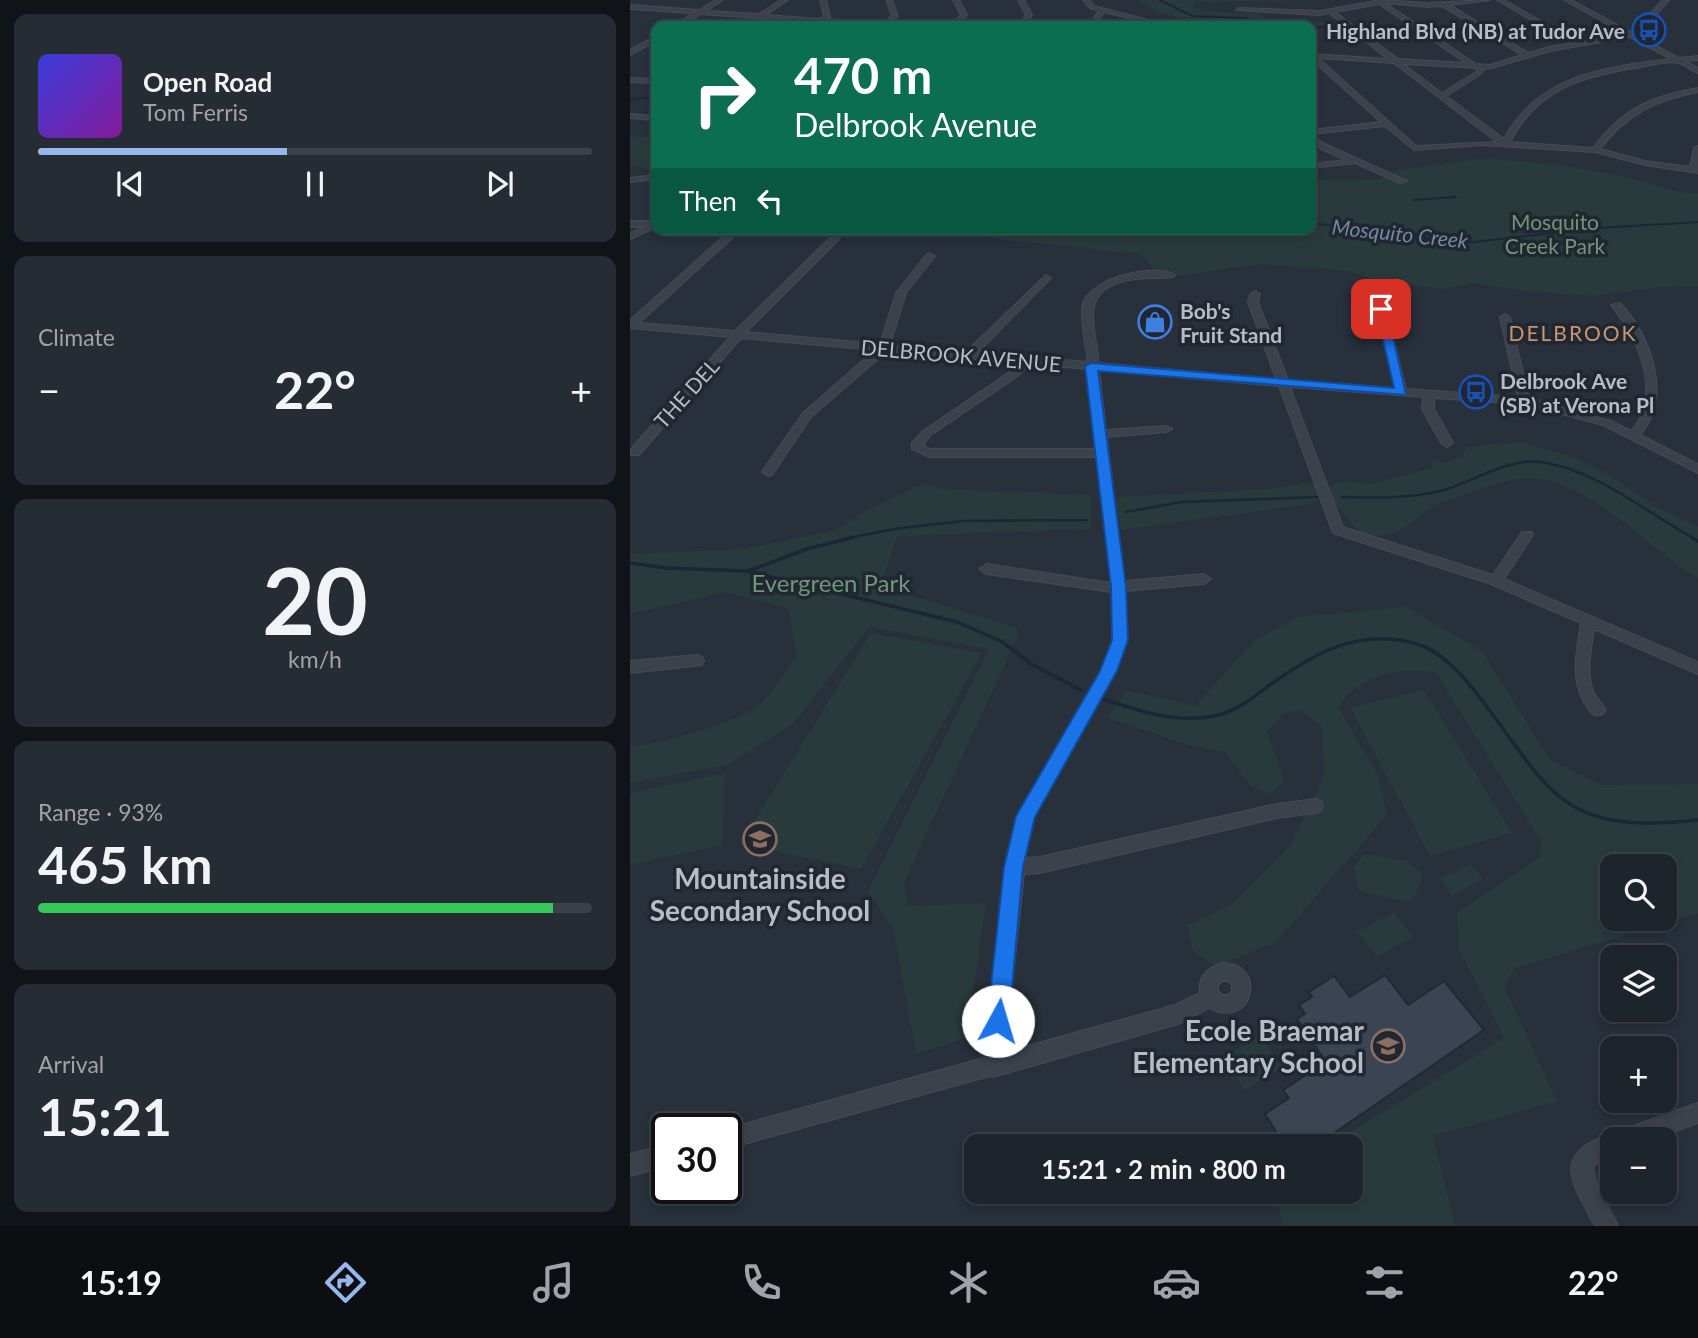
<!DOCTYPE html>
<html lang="en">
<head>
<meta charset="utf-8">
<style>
	body { margin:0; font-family:Lato,sans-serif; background:#252c34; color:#f1f3f6; height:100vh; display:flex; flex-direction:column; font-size:26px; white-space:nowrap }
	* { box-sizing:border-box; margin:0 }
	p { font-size:23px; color:#a0a4a9 }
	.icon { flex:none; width:38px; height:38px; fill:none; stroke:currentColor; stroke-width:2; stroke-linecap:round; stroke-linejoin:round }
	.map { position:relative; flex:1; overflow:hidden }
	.drawer { display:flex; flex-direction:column; gap:14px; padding:14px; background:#101418; width:630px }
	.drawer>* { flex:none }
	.hud { position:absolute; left:21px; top:21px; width:665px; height:214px; border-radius:14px; box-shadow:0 4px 10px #0003,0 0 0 2px #3b4148; background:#0b6e4f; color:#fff; overflow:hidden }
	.buttons { position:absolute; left:970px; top:854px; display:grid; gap:14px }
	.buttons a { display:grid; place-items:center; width:77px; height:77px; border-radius:14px; background:#1d242c; box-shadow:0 4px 10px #0003,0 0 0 2px #3b4148; font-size:35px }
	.speed { position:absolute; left:21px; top:1113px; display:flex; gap:14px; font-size:35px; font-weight:700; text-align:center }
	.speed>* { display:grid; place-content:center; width:91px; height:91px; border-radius:50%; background:#1d242c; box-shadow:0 4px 10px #0003,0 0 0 2px #3b4148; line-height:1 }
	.speed .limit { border:4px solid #111; border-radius:10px; background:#fff; color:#111 }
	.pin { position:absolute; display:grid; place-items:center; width:60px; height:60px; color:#fff; margin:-30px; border-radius:14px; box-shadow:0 4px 10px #0006 }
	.me { position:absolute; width:77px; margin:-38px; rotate:6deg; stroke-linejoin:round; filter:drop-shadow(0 0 5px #0008) }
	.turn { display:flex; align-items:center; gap:24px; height:147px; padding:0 28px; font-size:32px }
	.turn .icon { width:91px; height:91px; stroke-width:2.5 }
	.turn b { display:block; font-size:49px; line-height:60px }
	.then { display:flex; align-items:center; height:66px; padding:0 28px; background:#0003; gap:14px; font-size:26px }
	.big { font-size:52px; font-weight:700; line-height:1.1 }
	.drawer .tile { flex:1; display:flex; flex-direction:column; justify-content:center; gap:10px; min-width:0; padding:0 24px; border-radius:14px; background:#252c34 }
	.drawer .dial { align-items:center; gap:0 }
	.dial b { font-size:91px; line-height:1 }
	.song { display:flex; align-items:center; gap:21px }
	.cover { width:84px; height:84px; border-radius:10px; background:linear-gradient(135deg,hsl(240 70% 55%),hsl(290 70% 35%)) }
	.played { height:7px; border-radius:4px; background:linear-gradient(90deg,#96b8ec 45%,#3b4148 45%) }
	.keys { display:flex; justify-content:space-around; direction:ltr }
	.heat { display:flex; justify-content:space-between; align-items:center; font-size:38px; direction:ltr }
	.charge { height:10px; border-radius:5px; background:linear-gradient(90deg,#34c759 93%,#3b4148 0) }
	.trip { position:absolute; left:334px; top:1134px; width:399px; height:70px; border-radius:14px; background:#1d242c; box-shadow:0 4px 10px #0003,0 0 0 2px #3b4148; font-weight:700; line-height:70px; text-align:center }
	.menu { display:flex; height:112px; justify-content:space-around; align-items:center; background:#0c0e12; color:#a0a4a9 }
	.menu .icon { width:49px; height:49px }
	.menu .active { color:#96b8ec }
	.menu b { font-size:32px; color:#f1f3f6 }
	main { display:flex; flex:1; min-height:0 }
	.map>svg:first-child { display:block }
	.green { fill:#293a3d; fill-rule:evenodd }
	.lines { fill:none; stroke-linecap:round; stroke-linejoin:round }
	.stream-far2 { stroke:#1b2738; stroke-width:2 }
	.stream-far1 { stroke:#1b2738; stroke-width:2.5 }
	.stream { stroke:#1b2738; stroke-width:3.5 }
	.building { fill:#3a4452; stroke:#222933; stroke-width:2 }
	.minor-casing { stroke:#444b55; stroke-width:2 }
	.minor { fill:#3b424c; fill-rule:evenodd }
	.route { fill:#1a73e8; stroke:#114b97; stroke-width:2 }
	.labels { text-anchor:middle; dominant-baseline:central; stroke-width:7; stroke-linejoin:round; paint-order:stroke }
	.far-poi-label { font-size:21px; font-weight:bold; fill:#b6bdc7; stroke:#202731; text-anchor:start }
	.far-park-label { font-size:21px; fill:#709578; stroke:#202731 }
	.far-water-label { font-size:21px; font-style:italic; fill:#7488a2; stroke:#202731 }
	.far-neighbourhood-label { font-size:21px; letter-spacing:2px; fill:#c99670; stroke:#202731 }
	.far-street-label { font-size:21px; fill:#b6bdc7; stroke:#202731 }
	.park-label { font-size:24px; fill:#709578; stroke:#202731 }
	.near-poi-label { font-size:28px; font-weight:bold; fill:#b6bdc7; stroke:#202731 }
</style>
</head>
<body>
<main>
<section class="drawer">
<div class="tile">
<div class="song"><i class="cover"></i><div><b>Open Road</b><p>Tom Ferris</p></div></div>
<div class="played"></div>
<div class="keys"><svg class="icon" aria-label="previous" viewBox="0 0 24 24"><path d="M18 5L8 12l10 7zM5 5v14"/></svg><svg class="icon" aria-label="pause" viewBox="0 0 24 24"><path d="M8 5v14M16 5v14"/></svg><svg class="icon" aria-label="next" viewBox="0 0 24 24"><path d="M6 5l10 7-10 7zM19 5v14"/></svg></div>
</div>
<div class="tile"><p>Climate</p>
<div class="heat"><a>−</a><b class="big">22°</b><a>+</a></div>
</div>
<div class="tile dial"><b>20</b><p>km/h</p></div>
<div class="tile"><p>Range · 93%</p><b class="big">465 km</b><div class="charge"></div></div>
<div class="tile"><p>Arrival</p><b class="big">15:21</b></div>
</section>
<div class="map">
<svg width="1068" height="1226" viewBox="0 0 1068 1226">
	<rect width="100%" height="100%" fill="#27303b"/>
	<!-- green -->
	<path class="green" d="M508 0H686L565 2 563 7 579 12 627 13 643 23 706 22 710 26 681 30V26C632 26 549 30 508 0Z
		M0 136 26 137V171L0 165Z
		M847 159C900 160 953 168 1005 179 1031 185 1038 193 1068 193V286L1031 287 961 296 902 292 843 283 812 289 749 281 718 271 630 264 546 276 522 267 512 254 365 239 327 229H681V180L749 179 769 170Z
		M891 442 948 459 980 475 1026 507 1068 527V578C1021 551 956 478 901 478 874 478 844 492 818 500 788 509 778 537 744 536 721 536 716 504 690 499L681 504 491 530 485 497 639 489 677 483 698 487 711 482 744 483 802 468 801 460 817 462 833 456 836 447Z
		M294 483 312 489 461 495V529L267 536 251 586 387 628V638L274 882 278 906 356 903 336 1038 286 1054 264 931 238 891 359 649 239 627 163 724 97 765 0 783V747C28 744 108 723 129 705 143 692 155 672 166 657L159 609 97 592 0 614V554L114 549 206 530 230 514Z
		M776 607 852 651 920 760 971 785 1068 784V913L885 968 874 986 927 1101 803 1136 825 1226H653L645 1192H721V1146H698L874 1038 829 950 827 913 910 857 911 841 806 673C769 666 730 676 708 707L748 775 757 815 646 942 585 967 563 951 558 925 603 904 660 846 694 775 692 726 669 710 654 714 637 731 655 782 640 795 620 786 595 752 558 745 478 718 496 690 565 706 625 640 668 617ZM982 866H1034V919H982Z
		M241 633 352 653 231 869 110 844Z
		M794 690 882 833 800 856 720 708Z
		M95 773 92 845 0 865V793Z
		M735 854 777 861 793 874 785 898 778 902 729 891 723 867Z
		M841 865 853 879 822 896 810 878Z
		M764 912 783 937 747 957 727 932Z
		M631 1035 652 1067 615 1091 595 1056Z"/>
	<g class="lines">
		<!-- stream-far2 -->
		<path class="stream-far2" d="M530 0 562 16 616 18 635 26
			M681 29 703 24
			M0 99 26 97
			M784 200 826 197
			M681 223 835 243 968 228 1068 222"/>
		<!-- stream-far1 -->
		<path class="stream-far1" d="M712 497C747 498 780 499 814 490 845 481 877 458 911 462 967 470 1017 513 1065 539
			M496 512 552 502 688 497
			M213 539 270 528 334 521 457 520"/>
		<!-- stream -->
		<path class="stream" d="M1062 538 1068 541
			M0 563 36 568 116 571 327 622 371 641 403 665 451 690
			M118 571 177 549 221 538
			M470 698C506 710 546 724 584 716 605 712 623 698 640 685 684 653 730 627 787 644 809 651 830 672 844 690 921 788 924 836 1068 820"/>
	</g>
	<!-- building -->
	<path class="building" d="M755 975 778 1005 814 981 854 1030 685 1146H655L635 1114 659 1098 653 1090 696 1062 667 1019 675 1014 669 1005 682 997 679 992 704 976 720 997Z"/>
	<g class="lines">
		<defs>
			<path id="minor" d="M86 0H93L76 11 129 14 151 0H158L136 15 190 19 194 16 190 0H196L200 17 198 19 253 23 262 16 256 0H262L268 16 260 24 267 26 193 23 187 26 184 24 186 22 131 18 119 26H112L124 18 71 14 50 26H43L63 13 0 9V5L69 10Z
				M323 0H329L337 15 327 26H321L331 15Z
				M388 0H394L402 15 394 26H388L396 15Z
				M453 0H459L464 6 541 26H531L474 12 464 26H458L469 11 460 8Z
				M751 0 798 3 860 0 820 5 898 53 919 47 995 34 934 0H941L1002 33 1033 0H1039L1007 36 1049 58 1068 56V60L1055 61 1068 68V73C1061 70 1055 65 1049 63 1039 60 1021 65 1011 67 953 76 908 88 880 142L963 148C992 109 1021 96 1068 88V92C1026 100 996 115 970 149L1015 161 1060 167 1064 148 1068 146V173L1015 165 965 152 852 145 784 150 755 126 681 134V130L751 122 681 59V54L758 59 699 13 690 15 606 10 609 8 690 11ZM755 3 798 7 812 6 892 55 860 65 846 64ZM749 4 836 63 768 59 705 12ZM1000 37 1041 59C974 67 908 75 874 139L816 96 851 74 854 69 862 68 920 51ZM688 58 764 63 867 142 786 146ZM773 64 848 68 846 72 812 93Z
				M867 0H874L924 29 919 30Z
				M26 36V41L0 55V50Z
				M0 78 26 79V83L0 82Z
				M0 114 26 116V120L0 118Z
				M681 135 697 145 777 181 770 183 725 163 681 168V164L717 160 691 149 681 141Z
				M26 175V179L0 182V178Z
				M0 221H20L24 228 0 239V233L15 227H0Z
				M102 229H112L9 323 105 331 202 236 203 234 197 229H208L212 233 209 239 116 332 250 344 266 293 297 254 300 253 305 256 276 293 260 345 336 352 416 275 421 278 419 280 347 353 458 362C456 348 449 316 453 303 462 278 524 262 545 275L543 277C531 279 518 277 505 279 448 287 464 321 469 363L646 379 618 302 620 294 625 291 630 294 628 302 658 380 765 388 746 309 751 306 756 309 776 389 888 397 870 317 875 314 880 317 899 399 981 421 1001 431C1034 394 1007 337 981 305L990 303C1021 336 1043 396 1010 435L1068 464V473L973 425 894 404 804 398V409L823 443 817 447 811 443 792 409 793 397 660 387 713 527 863 575 892 532H902L903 535 874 579 1068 662V674L964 629C961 649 956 671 963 691 966 698 972 703 976 710L973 714C966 717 964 716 959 710 939 684 946 653 951 623L861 584 703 533 649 386 469 370 476 430 536 426 542 429 536 432 477 437 494 581 574 574 581 579 574 584 495 591 497 641 485 671 404 817 398 839 395 858 410 857 647 804 685 799 691 801 693 806 691 811 685 813 647 818 410 873 394 874 375 1052 545 1005 570 993C568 976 577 968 592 963 637 962 625 1031 579 1008L548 1024 363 1077 360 1076 96 1149V1129L354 1058 377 870 375 867 388 816 471 670 483 641 481 592 356 574 349 569 356 564 481 583 468 457H299L282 449V443L293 431 381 371 389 363 257 351 181 417 142 475 138 476 132 472 173 413 245 350 111 338 9 455H1V449L100 337 0 328V320ZM399 364 459 369 465 431 463 434 467 449H300L294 447V444L301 435 389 375ZM592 981H598L602 985V991L598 995H592L588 991V985Z
				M67 655 72 657 74 661 72 665 0 673V661Z
				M1068 1103V1123L1024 1139H982V1155L972 1158 963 1167 967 1185 988 1226H965C941 1180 920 1155 982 1133L986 1135 988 1132 995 1129Z
				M37 1144V1166L0 1176V1154Z"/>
		</defs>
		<!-- minor casing -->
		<use href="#minor" class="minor-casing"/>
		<!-- minor -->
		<use href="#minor" class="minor"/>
	</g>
	<!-- route -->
	<path class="route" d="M751 306 757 309 776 395 468 371 496 587 498 640 487 671 405 817 393 867 379 1021 375 1028 368 1032 360 1028 357 1021 374 867 386 816 470 671 482 640 481 587 455 366 461 363 764 388 746 309Z"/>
	<!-- icons -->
	<defs>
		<symbol id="bus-ring" viewBox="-11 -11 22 22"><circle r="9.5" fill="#202731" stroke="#1a4fb4" stroke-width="1.5"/><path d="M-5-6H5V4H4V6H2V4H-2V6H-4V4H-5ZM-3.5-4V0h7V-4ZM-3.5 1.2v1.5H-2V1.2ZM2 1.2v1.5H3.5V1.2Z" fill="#1a4fb4"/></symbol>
		<symbol id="shop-ring" viewBox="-11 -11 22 22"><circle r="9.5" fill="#202731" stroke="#3f7fe0" stroke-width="1.5"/><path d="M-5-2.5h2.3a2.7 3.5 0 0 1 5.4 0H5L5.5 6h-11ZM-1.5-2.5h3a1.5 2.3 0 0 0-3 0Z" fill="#3f7fe0"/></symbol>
		<symbol id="school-ring" viewBox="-11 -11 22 22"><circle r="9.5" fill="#202731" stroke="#8d6e63" stroke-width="1.5"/><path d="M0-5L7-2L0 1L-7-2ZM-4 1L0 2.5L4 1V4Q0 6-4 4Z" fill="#8d6e63"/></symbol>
	</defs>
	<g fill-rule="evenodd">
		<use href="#bus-ring" x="1000" y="11" width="38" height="38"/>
		<use href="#shop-ring" x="506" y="303" width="38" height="38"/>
		<use href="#bus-ring" x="827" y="373" width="38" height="38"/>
		<use href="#school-ring" x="111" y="820" width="38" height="38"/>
		<use href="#school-ring" x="739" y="1027" width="38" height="38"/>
	</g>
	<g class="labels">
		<!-- far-poi labels -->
		<g class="far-poi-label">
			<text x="995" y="30" text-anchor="end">Highland Blvd (NB) at Tudor Ave</text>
			<text x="550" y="310">Bob's<tspan x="550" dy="24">Fruit Stand</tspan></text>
			<text x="870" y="380">Delbrook Ave<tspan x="870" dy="24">(SB) at Verona Pl</tspan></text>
		</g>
		<!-- far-park labels -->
		<g class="far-park-label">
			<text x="925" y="221">Mosquito<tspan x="925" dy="24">Creek Park</tspan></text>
		</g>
		<!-- far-water labels -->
		<g class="far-water-label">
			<text transform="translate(770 233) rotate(6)">Mosquito Creek</text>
		</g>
		<!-- far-neighbourhood labels -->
		<g class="far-neighbourhood-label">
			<text x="943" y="332">DELBROOK</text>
		</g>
		<!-- far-street labels -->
		<g class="far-street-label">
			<text transform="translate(331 355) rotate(5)">DELBROOK AVENUE</text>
			<text transform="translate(56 393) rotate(-48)">THE DEL</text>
		</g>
		<!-- park labels -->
		<g class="park-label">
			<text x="201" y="582">Evergreen Park</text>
		</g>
		<!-- near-poi labels -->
		<g class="near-poi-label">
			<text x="130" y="878">Mountainside<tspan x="130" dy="32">Secondary School</tspan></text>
			<text x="734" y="1030" text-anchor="end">Ecole Braemar<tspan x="734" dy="32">Elementary School</tspan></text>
		</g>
	</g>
</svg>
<div class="buttons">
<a><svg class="icon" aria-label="search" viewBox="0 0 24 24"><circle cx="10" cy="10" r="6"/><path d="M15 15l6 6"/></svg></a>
<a><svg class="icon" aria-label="layers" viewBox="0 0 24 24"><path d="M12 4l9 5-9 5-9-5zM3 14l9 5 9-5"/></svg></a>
<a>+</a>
<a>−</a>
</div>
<div class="speed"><div class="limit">30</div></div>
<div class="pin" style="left:751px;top:309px;background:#d93025"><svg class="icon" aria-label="arrive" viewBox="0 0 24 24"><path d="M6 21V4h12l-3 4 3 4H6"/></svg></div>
<svg class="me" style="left:368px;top:1021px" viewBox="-20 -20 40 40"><circle r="19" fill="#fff"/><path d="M0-13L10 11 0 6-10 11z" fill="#1a73e8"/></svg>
<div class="trip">15:21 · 2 min · 800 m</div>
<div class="hud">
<div class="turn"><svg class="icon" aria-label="right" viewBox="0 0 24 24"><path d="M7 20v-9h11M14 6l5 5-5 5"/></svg><div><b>470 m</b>Delbrook Avenue</div></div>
<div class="then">Then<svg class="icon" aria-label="left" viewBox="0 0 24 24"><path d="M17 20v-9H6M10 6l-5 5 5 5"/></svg></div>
</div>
</div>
</main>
<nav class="menu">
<b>15:19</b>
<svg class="icon active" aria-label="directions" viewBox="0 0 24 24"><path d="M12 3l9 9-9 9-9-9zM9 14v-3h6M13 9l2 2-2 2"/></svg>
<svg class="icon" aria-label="music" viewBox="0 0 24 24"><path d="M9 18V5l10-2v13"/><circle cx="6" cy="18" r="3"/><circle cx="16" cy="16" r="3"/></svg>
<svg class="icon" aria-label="phone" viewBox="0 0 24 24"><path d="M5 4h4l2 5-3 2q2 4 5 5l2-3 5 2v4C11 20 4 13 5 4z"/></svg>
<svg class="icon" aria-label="climate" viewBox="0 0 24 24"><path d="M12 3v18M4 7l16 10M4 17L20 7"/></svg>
<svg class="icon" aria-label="car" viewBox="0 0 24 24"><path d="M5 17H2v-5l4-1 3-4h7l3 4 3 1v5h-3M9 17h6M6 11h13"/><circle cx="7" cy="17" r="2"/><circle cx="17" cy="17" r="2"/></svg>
<svg class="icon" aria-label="filters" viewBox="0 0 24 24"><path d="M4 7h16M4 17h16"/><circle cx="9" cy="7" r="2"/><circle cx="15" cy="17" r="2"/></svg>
<b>22°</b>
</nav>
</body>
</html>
